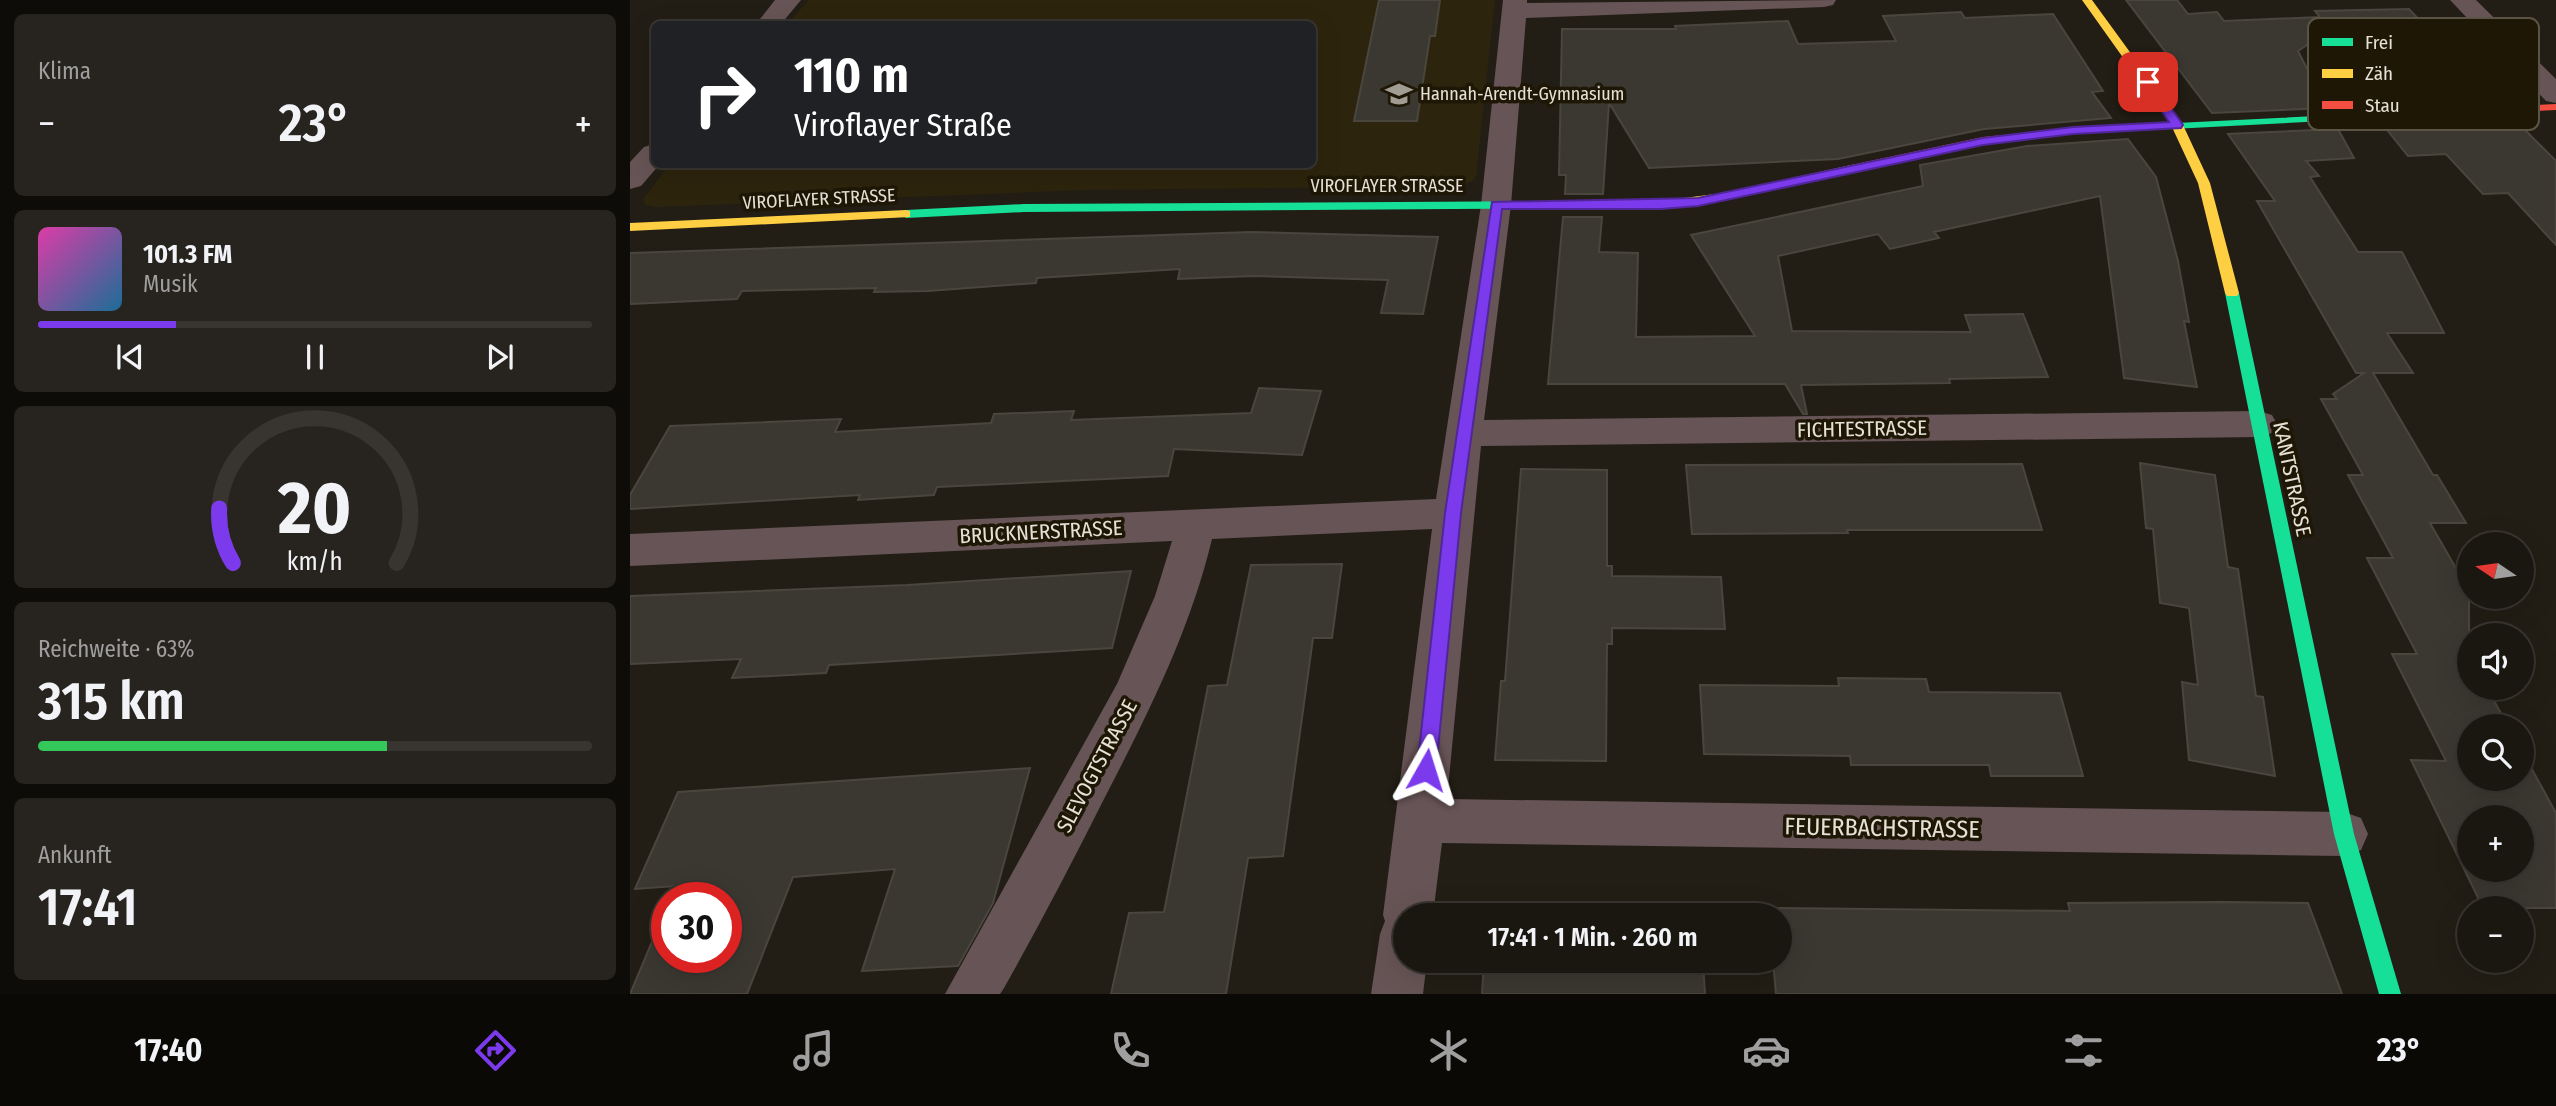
<!DOCTYPE html>
<html lang="de">
<head>
<meta charset="utf-8">
<style>
	body { margin:0; font-family:"Fira Sans Condensed",sans-serif; background:#27231e; color:#f1f3f6; height:100vh; display:flex; flex-direction:column; font-size:26px; white-space:nowrap }
	* { box-sizing:border-box; margin:0 }
	p { font-size:23px; color:#9f9f9f }
	.icon { flex:none; width:38px; height:38px; fill:none; stroke:currentColor; stroke-width:2; stroke-linecap:round; stroke-linejoin:round }
	.map { position:relative; flex:1; overflow:hidden }
	.drawer { display:flex; flex-direction:column; gap:14px; padding:14px; background:#0e0c09; width:630px }
	.drawer>* { flex:none }
	.hud { position:absolute; left:21px; top:21px; width:665px; height:147px; border-radius:10px; box-shadow:0 7px 28px #0002,0 0 0 2px #383530; background:#202124; color:#fff; overflow:hidden }
	.needle { width:46px; rotate:283deg }
	.controls { position:absolute; left:1827px; top:532px; display:grid; gap:14px }
	.controls a { display:grid; place-items:center; width:77px; height:77px; border-radius:50%; background:#1a1610; box-shadow:0 7px 28px #0002,0 0 0 2px #383530; font-size:35px }
	.speed { position:absolute; left:21px; top:882px; display:flex; gap:14px; font-size:35px; font-weight:700; text-align:center }
	.speed>* { display:grid; place-content:center; width:91px; height:91px; border-radius:50%; background:#1a1610; box-shadow:0 7px 28px #0002,0 0 0 2px #383530; line-height:1 }
	.speed .limit { border:10px solid #d22; background:#fff; color:#111 }
	.pin { position:absolute; display:grid; place-items:center; width:60px; height:60px; color:#fff; margin:-30px; border-radius:14px; box-shadow:0 4px 10px #0006 }
	.me { position:absolute; width:77px; margin:-38px; rotate:6deg; stroke-linejoin:round; filter:drop-shadow(0 0 5px #0008) }
	.turn { display:flex; align-items:center; gap:24px; height:147px; padding:0 28px; font-size:32px }
	.turn .icon { width:91px; height:91px; stroke-width:2.5 }
	.turn b { display:block; font-size:49px; line-height:60px }
	.big { font-size:52px; font-weight:600; line-height:1.1 }
	.drawer .card { flex:1; display:flex; flex-direction:column; justify-content:center; gap:10px; min-width:0; padding:0 24px; border-radius:10px; background:#27231e }
	.drawer .dial { align-items:center; gap:0 }
	.dial svg { height:182px; overflow:visible; fill:none; stroke:#383530; stroke-width:7; stroke-linecap:round; text-anchor:middle }
	.dial text { fill:#f1f3f6; stroke:none }
	.song { display:flex; align-items:center; gap:21px }
	.cover { width:84px; height:84px; border-radius:10px; background:linear-gradient(135deg,hsl(320 70% 55%),hsl(200 70% 35%)) }
	.played { height:7px; border-radius:4px; background:linear-gradient(90deg,#7c3aed 25%,#383530 25%) }
	.keys { display:flex; justify-content:space-around; direction:ltr }
	.heat { display:flex; justify-content:space-between; align-items:center; font-size:38px; direction:ltr }
	.charge { height:10px; border-radius:5px; background:linear-gradient(90deg,#34c759 63%,#383530 0) }
	.trip { position:absolute; left:763px; top:903px; width:399px; height:70px; border-radius:35px; background:#1a1610; box-shadow:0 7px 28px #0002,0 0 0 2px #383530; font-weight:600; line-height:70px; text-align:center }
	.tabs { display:flex; height:112px; justify-content:space-around; align-items:center; background:#0a0906; color:#9f9f9f }
	.tabs .icon { width:49px; height:49px }
	.tabs .active { color:#7c3aed }
	.tabs b { font-size:32px; color:#f1f3f6 }
	main { display:flex; flex:1; min-height:0 }
	.map>svg:first-child { display:block }
	.built { fill:#2d240d }
	.building { fill:#3b3831; stroke:#4a463e; stroke-width:2; fill-rule:evenodd }
	.lines { fill:none; stroke-linecap:round; stroke-linejoin:round }
	.street { fill:#675456; fill-rule:evenodd }
	.fast { fill:#16e098; fill-rule:evenodd }
	.slow { fill:#ffcf43; fill-rule:evenodd }
	.jam { fill:#f24e42; fill-rule:evenodd }
	.route { fill:#7c3aed; stroke:#51269a; stroke-width:2 }
	.labels { text-anchor:middle; dominant-baseline:central; stroke-width:7; stroke-linejoin:round; paint-order:stroke }
	.far-poi-label { font-size:18px; fill:#e6e1d6; stroke:#1f1706; text-anchor:start }
	.far-street-label { font-size:18px; fill:#e6e1d6; stroke:#1f1706 }
	.street-label { font-size:21px; fill:#e6e1d6; stroke:#1f1706 }
	.near-street-label { font-size:24px; fill:#e6e1d6; stroke:#1f1706 }
	.key { fill:#1f1706; stroke:#5b5444; stroke-width:2 }
	.key-label { font-size:19px; fill:#e6e1d6 }
</style>
</head>
<body>
<main>
<section class="drawer">
<div class="card"><p>Klima</p>
<div class="heat"><a>−</a><b class="big">23°</b><a>+</a></div>
</div>
<div class="card">
<div class="song"><i class="cover"></i><div><b>101.3 FM</b><p>Musik</p></div></div>
<div class="played"></div>
<div class="keys"><svg class="icon" aria-label="previous" viewBox="0 0 24 24"><path d="M18 5L8 12l10 7zM5 5v14"/></svg><svg class="icon" aria-label="pause" viewBox="0 0 24 24"><path d="M8 5v14M16 5v14"/></svg><svg class="icon" aria-label="next" viewBox="0 0 24 24"><path d="M6 5l10 7-10 7zM19 5v14"/></svg></div>
</div>
<div class="card dial"><svg viewBox="0 0 100 80">
<path d="M14 69A42 42 0 1 1 86 69"/>
<path d="M14 69A42 42 0 0 1 8 45" stroke="#7c3aed"/>
<text x="50" y="56" font-size="32" font-weight="700">20</text>
<text x="50" y="72" font-size="11">km/h</text>
</svg></div>
<div class="card"><p>Reichweite · 63%</p><b class="big">315 km</b><div class="charge"></div></div>
<div class="card"><p>Ankunft</p><b class="big">17:41</b></div>
</section>
<div class="map">
<svg width="1926" height="994" viewBox="0 0 1926 994">
	<rect width="100%" height="100%" fill="#221e15"/>
	<!-- built -->
	<path class="built" d="M179 0H865L846 176 841 182 828 186 456 190 25 207 15 205 14 198 40 164H682V24H157Z"/>
	<!-- building -->
	<path class="building" d="M749 0H810L805 36H800L787 121H724Z
		M1496 0H1547L1558 14 1587 12 1594 21 1690 17 1685 11 1779 9 1864 99 1737 106 1683 41 1668 51 1697 108 1582 113Z
		M1331 12 1335 18 1423 14 1473 91 1462 92 1481 118 1354 129 1208 159 1019 168 979 103 973 194H935L936 175H929L932 29H1046L1045 26 1158 21 1168 44 1266 41 1253 16Z
		M1885 120 1926 161V245L1878 193 1853 194 1816 154 1778 156 1754 126Z
		M1708 129 1724 158 1676 161 1689 176 1680 177 1728 252H1772L1814 333H1757L1783 373H1743L1803 475H1807L1836 523H1800L1839 591V688H1857L1878 726H1839V779H1892V751L1926 813V908H1853L1781 760 1816 761 1762 654H1787L1737 558H1763L1718 475H1733L1691 399H1707L1703 394 1734 373H1726L1627 201H1645L1598 134ZM1839 817H1892V870H1839Z
		M1498 139 1526 177 1548 261 1559 322 1554 321 1567 387 1494 378 1470 196 1304 232 1309 238 1260 249 1248 234 1148 256 1162 331 1341 332 1335 315 1393 314 1418 377 1319 379 1320 383 1171 385 1177 414H1173L1155 384H918L933 217H972L969 252 1008 253 1006 337 1125 336 1061 235 1293 186 1290 165 1397 146Z
		M621 232 808 237 793 314 751 313 758 280 623 276 548 279 550 269 407 278 406 283 298 291 244 292 246 288 112 291 107 299 0 304V253Z
		M629 388 691 391 672 455 544 449 538 476 307 487 304 495 228 500 230 495 0 509V495L40 426 211 419 205 432 361 423 364 414 444 411 441 420 621 413Z
		M1510 463 1585 475 1598 567 1608 569 1626 696 1633 697 1645 776 1559 760 1552 682 1568 685 1559 608 1530 603 1523 529 1516 528Z
		M1392 464 1412 530H1217L1218 533 1062 534 1056 465Z
		M891 469 977 470V566H982V576L1091 577 1095 629 982 628V644H977L976 761 865 760 871 681H875Z
		M712 564 702 638H683L653 856 618 858 596 994H481L499 913 534 912 578 686 597 685 621 565Z
		M501 571 482 648 199 665 196 673 102 678 111 659 0 664V596L277 585Z
		M1208 678 1296 679 1299 692 1430 693 1453 776H1361L1359 765H1221L1220 756 1074 754 1070 685 1209 686Z
		M400 768 363 903 328 966 232 971 265 869 163 877 117 994H0L37 906V957H96V898H41L46 886 5 889 48 792Z
		M1593 902 1678 903 1712 994H1146L1143 961H1150V915H1139L1138 908 1440 911 1438 903Z
		M858 905 1070 907V915H858Z
		M854 961H1073L1075 994H852Z"/>
	<g class="lines">
		<!-- street -->
		<path class="street" d="M145 0H171L151 24H126Z
			M873 0H897V3L1206 0 1203 5 1194 7 896 18 881 205 854 420 1629 411 1642 415 1647 424 1642 433 1629 437 851 446 817 799 1714 812 1731 818 1738 834 1731 850 1714 856 812 843 803 915H775V961H797L793 994H741L750 934 755 921 753 915 802 529 582 539C560 631 517 716 474 799 442 863 409 926 374 988L370 994H315L487 684 525 596 542 541 0 566V534L806 499 851 205Z
			M1820 0H1846L1926 79V103L1916 101Z
			M24 144V164H30L11 186 0 189V162L14 147Z"/>
		<!-- fast -->
		<path class="fast" d="M1788 111 1792 112V116L1445 134 1439 131 1445 128Z
			M964 201 968 202V208L394 212 276 218 270 214 276 210 394 204Z
			M1602 289 1609 293 1724 834 1771 994H1749L1704 834 1595 293Z"/>
		<!-- slow -->
		<path class="slow" d="M1452 0H1462L1553 125 1580 183 1609 293 1607 296H1597L1595 293 1568 183 1541 125Z
			M1226 164 1232 168 1230 171 1093 201 1031 209H964L958 205 964 201H1031L1093 193Z
			M276 210 280 211V217L0 231V223Z"/>
		<!-- jam -->
		<path class="jam" d="M1926 104V110L1788 117 1782 114 1788 111Z
			M1445 128 1451 131 1449 133 1353 145 1226 172 1220 168 1226 164 1353 137Z"/>
	</g>
	<!-- route -->
	<path class="route" d="M1518 78 1523 82 1553 125 1551 128 1443 134 1353 145 1068 206 1031 209H872L831 513 806 770 803 776 796 779 790 776 787 770 815 513 862 202 1068 198 1353 138 1443 127 1539 122 1512 82Z"/>
	<!-- icons -->
	<defs>
		<symbol id="school-bare" viewBox="-9 -9 18 18"><path d="M0-5L7-2L0 1L-7-2ZM-4 1L0 2.5L4 1V4Q0 6-4 4Z" fill="#a19d92" stroke="#1f1706" stroke-width="2.5" paint-order="stroke"/></symbol>
	</defs>
	<g fill-rule="evenodd">
		<use href="#school-bare" x="750" y="75" width="38" height="38"/>
	</g>
	<g class="labels">
		<!-- far-poi labels -->
		<g class="far-poi-label">
			<text x="790" y="94">Hannah-Arendt-Gymnasium</text>
		</g>
		<!-- far-street labels -->
		<g class="far-street-label">
			<text x="757" y="186">VIROFLAYER STRASSE</text>
			<text transform="translate(189 199) rotate(-3)">VIROFLAYER STRASSE</text>
		</g>
		<!-- street labels -->
		<g class="street-label">
			<text transform="translate(1232 429) rotate(-1)">FICHTESTRASSE</text>
			<text transform="translate(1662 479) rotate(78)">KANTSTRASSE</text>
			<text transform="translate(411 532) rotate(-3)">BRUCKNERSTRASSE</text>
			<text transform="translate(467 766) rotate(-62)">SLEVOGTSTRASSE</text>
		</g>
		<!-- near-street labels -->
		<g class="near-street-label">
			<text transform="translate(1252 828) rotate(1)">FEUERBACHSTRASSE</text>
		</g>
	</g>
	<!-- legend -->
	<rect x="1678" y="18" width="231" height="112" rx="10" class="key"/>
	<rect x="1692" y="38" width="31" height="8" fill="#16e098"/>
	<rect x="1692" y="69" width="31" height="9" fill="#ffcf43"/>
	<rect x="1692" y="101" width="31" height="8" fill="#f24e42"/>
	<g class="key-label">
		<text x="1735" y="49">Frei</text>
		<text x="1735" y="80">Zäh</text>
		<text x="1735" y="112">Stau</text>
	</g>
</svg>
<div class="controls">
<a><svg class="needle" viewBox="-14 -14 28 28"><path d="M0-13l5 13h-10z" fill="#e53935"/><path d="M0 13l5-13h-10z" fill="#9f9f9f"/></svg></a>
<a><svg class="icon" aria-label="sound" viewBox="0 0 24 24"><path d="M4 9h4l5-4v14l-5-4H4zM17 9q2 3 0 6"/></svg></a>
<a><svg class="icon" aria-label="search" viewBox="0 0 24 24"><circle cx="10" cy="10" r="6"/><path d="M15 15l6 6"/></svg></a>
<a>+</a>
<a>−</a>
</div>
<div class="speed"><div class="limit">30</div></div>
<div class="pin" style="left:1518px;top:82px;background:#d93025"><svg class="icon" aria-label="arrive" viewBox="0 0 24 24"><path d="M6 21V4h12l-3 4 3 4H6"/></svg></div>
<svg class="me" style="left:796px;top:770px" viewBox="-20 -20 40 40"><path d="M0-17L14 15 0 8-14 15z" fill="#7c3aed" stroke="#fff" stroke-width="4"/></svg>
<div class="trip">17:41 · 1 Min. · 260 m</div>
<div class="hud">
<div class="turn"><svg class="icon" aria-label="right" viewBox="0 0 24 24"><path d="M7 20v-9h11M14 6l5 5-5 5"/></svg><div><b>110 m</b>Viroflayer Straße</div></div>
</div>
</div>
</main>
<nav class="tabs">
<b>17:40</b>
<svg class="icon active" aria-label="directions" viewBox="0 0 24 24"><path d="M12 3l9 9-9 9-9-9zM9 14v-3h6M13 9l2 2-2 2"/></svg>
<svg class="icon" aria-label="music" viewBox="0 0 24 24"><path d="M9 18V5l10-2v13"/><circle cx="6" cy="18" r="3"/><circle cx="16" cy="16" r="3"/></svg>
<svg class="icon" aria-label="phone" viewBox="0 0 24 24"><path d="M5 4h4l2 5-3 2q2 4 5 5l2-3 5 2v4C11 20 4 13 5 4z"/></svg>
<svg class="icon" aria-label="climate" viewBox="0 0 24 24"><path d="M12 3v18M4 7l16 10M4 17L20 7"/></svg>
<svg class="icon" aria-label="car" viewBox="0 0 24 24"><path d="M5 17H2v-5l4-1 3-4h7l3 4 3 1v5h-3M9 17h6M6 11h13"/><circle cx="7" cy="17" r="2"/><circle cx="17" cy="17" r="2"/></svg>
<svg class="icon" aria-label="filters" viewBox="0 0 24 24"><path d="M4 7h16M4 17h16"/><circle cx="9" cy="7" r="2"/><circle cx="15" cy="17" r="2"/></svg>
<b>23°</b>
</nav>
</body>
</html>
